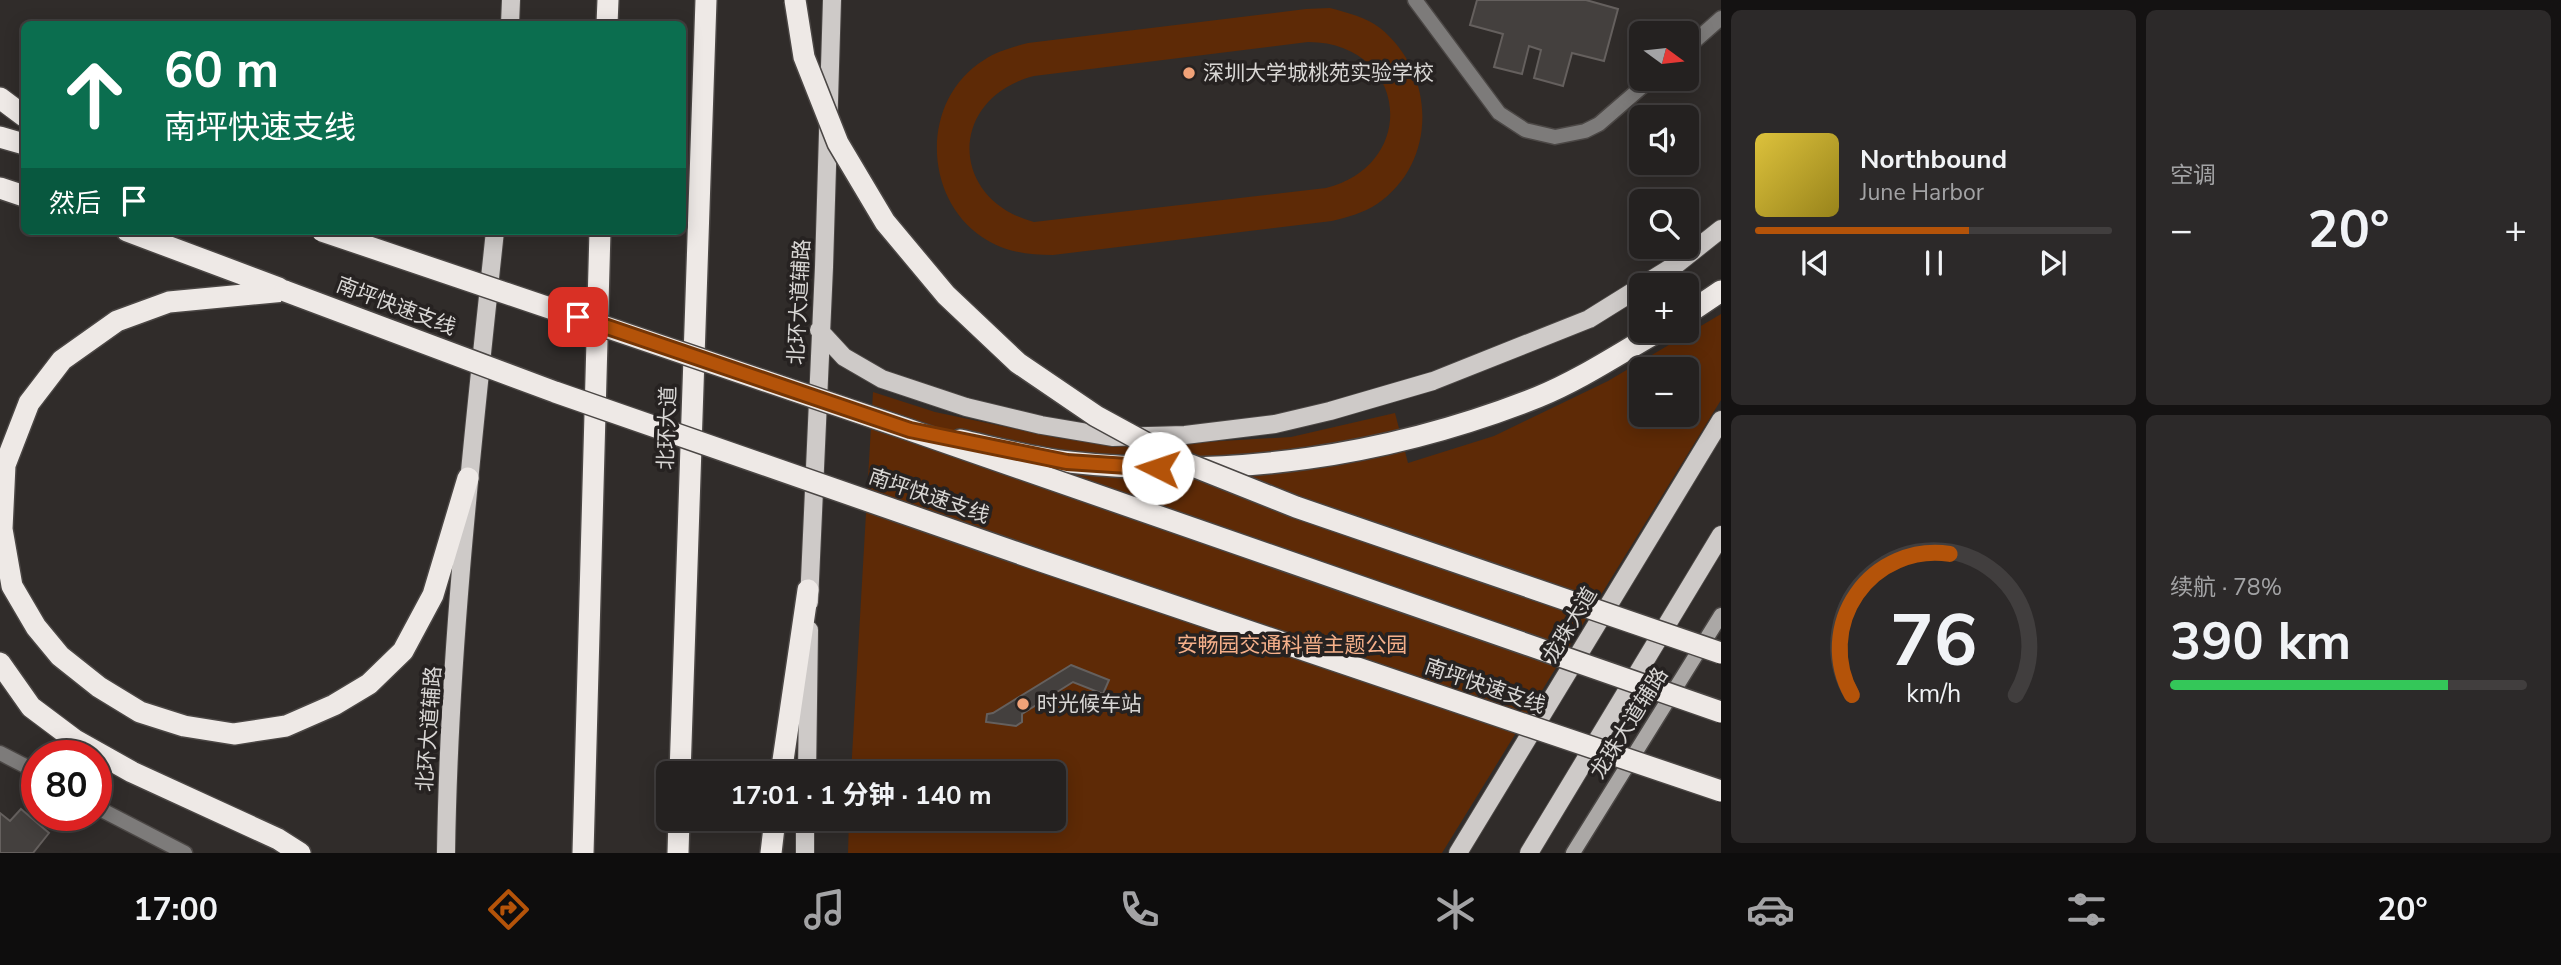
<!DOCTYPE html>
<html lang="zh">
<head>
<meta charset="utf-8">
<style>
	body { margin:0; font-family:"Nunito Sans","Noto Sans SC",sans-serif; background:#2c2929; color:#f1f3f6; height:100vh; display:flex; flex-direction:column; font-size:26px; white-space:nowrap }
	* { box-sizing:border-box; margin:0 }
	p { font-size:23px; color:#a3a3a5 }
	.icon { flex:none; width:38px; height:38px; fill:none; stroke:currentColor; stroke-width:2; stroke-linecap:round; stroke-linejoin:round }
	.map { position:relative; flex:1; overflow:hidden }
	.panel { display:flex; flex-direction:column; gap:10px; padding:10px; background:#141212; width:840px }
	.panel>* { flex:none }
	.guide { position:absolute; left:21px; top:21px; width:665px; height:214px; border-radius:10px; box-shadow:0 4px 18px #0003,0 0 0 2px #413e3e; background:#0b6e4f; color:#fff; overflow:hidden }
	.needle { width:46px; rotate:105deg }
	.tools { position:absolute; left:1629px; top:21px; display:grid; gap:14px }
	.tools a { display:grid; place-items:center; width:70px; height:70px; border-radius:10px; background:#242120; box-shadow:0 4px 18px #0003,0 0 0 2px #413e3e; font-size:35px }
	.speed { position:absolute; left:21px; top:740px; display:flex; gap:14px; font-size:35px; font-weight:700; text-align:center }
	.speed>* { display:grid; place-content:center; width:91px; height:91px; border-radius:50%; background:#242120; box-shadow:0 4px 18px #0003,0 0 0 2px #413e3e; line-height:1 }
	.speed .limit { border:10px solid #d22; background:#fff; color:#111 }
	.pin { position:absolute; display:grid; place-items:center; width:60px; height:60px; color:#fff; margin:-30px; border-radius:14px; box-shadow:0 4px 10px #0006 }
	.me { position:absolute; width:77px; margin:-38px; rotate:274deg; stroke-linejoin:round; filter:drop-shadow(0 0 5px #0008) }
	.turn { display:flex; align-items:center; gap:24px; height:147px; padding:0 28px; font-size:32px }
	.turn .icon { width:91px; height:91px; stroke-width:2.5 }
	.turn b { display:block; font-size:49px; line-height:60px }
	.then { display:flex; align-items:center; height:66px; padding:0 28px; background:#0003; gap:14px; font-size:26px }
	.big { font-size:52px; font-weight:700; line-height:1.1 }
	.panel .widget { flex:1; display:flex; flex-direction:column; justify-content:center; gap:10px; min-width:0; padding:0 24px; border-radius:10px; background:#2c2929 }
	.panel .dial { align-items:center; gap:0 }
	.dial svg { height:182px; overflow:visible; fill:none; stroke:#413e3e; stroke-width:7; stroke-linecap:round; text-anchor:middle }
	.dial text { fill:#f1f3f6; stroke:none }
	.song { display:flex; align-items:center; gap:21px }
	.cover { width:84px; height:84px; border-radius:10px; background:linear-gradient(135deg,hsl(50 70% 55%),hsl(50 70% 35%)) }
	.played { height:7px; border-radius:4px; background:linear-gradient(90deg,#b45309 60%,#413e3e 60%) }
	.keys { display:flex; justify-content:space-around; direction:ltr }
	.heat { display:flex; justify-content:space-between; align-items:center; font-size:38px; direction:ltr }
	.charge { height:10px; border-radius:5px; background:linear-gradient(90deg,#34c759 78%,#413e3e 0) }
	.panel .tiles { flex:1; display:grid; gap:10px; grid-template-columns:repeat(2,1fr) }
	.trip { position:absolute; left:656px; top:761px; width:410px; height:70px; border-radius:10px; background:#242120; box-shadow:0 4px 18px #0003,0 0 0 2px #413e3e; font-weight:700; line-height:70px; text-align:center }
	.menu { display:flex; height:112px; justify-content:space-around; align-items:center; background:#0e0d0d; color:#a3a3a5 }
	.menu .icon { width:49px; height:49px }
	.menu .current { color:#b45309 }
	.menu b { font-size:32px; color:#f1f3f6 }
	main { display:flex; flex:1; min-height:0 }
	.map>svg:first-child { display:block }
	.green { fill:#5e2a06; fill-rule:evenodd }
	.building { fill:#44403e; stroke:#65605e; stroke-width:2 }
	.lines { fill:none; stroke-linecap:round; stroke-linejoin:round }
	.lane-casing { stroke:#4b4745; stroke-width:17 }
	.secondary-casing { stroke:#4b4745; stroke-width:17 }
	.primary-casing { stroke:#4b4745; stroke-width:20 }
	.highway-casing { stroke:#4b4745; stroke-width:24 }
	.lane { stroke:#7d7b7a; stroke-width:14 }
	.secondary { stroke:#aba8a6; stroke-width:14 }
	.primary { stroke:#cecac8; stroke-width:18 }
	.highway { stroke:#eee9e6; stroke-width:21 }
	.highway-bridge-casing { stroke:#4b4745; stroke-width:24; stroke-linecap:butt }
	.highway-bridge { stroke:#eee9e6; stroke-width:21 }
	.route-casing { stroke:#753606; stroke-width:18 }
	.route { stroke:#b45309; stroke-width:12 }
	.poi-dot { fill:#f0a278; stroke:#262221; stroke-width:2.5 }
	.labels { text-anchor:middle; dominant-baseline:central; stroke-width:7; stroke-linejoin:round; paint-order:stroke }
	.poi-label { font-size:21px; fill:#d8d6d4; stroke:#262221; text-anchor:start }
	.street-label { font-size:21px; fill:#d8d6d4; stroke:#262221 }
	.park-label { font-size:21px; fill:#f5b08a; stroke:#262221 }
</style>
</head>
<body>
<main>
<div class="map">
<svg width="1721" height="853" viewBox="0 0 1721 853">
	<rect width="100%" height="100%" fill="#302c2a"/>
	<!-- green -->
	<path class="green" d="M1330 8C1348 13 1366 17 1380 28 1436 73 1438 163 1377 204 1363 213 1348 217 1332 221L1053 255C1028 255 1004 252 982 237 922 196 921 99 984 60 997 51 1013 47 1028 43L1306 9ZM1308 42C1407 42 1421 164 1326 188L1034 222C948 199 948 98 1034 76Z
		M1721 314V400L1442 853H848L849 819H1054V774L851 773 873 392 935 412 1063 439 1172 444 1291 437 1395 413 1408 463 1494 436 1608 381ZM1642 369H1687V415H1642Z"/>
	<!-- building -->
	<path class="building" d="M1477 0H1586L1618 9 1604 61 1572 53 1563 86 1534 78 1541 50 1529 46 1522 74 1494 67 1503 34 1470 25Z
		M1071 665 1109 680 1103 694 1073 682 1022 714V722L1016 726 986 722 987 714 993 713Z
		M21 809 49 833 33 853H0V813L10 821Z"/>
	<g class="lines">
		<defs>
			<path id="lane" d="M1415 0 1499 113 1525 130 1555 137 1585 131 1599 124 1651 79
				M1687 48 1721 18
				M0 753 37 772
				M96 807 185 853"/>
			<path id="secondary" d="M1573 853 1721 615"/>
			<path id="primary" d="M510 24 511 0
				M1643 285 1677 264 1721 229
				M819 330 844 357 882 379 966 407 1041 425 1112 437 1185 435 1275 424 1330 411 1433 381 1589 319 1642 286
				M809 602 824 267 832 0
				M807 774 809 630
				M446 853C449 645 473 438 495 231
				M805 853V819
				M1458 853 1721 420
				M1529 853 1721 535"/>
			<path id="highway" d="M607 24 608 0
				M0 98 24 116
				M0 137 24 144
				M0 188 24 196
				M127 231 279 288
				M285 291 169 302 117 321 62 360 29 403 5 465 2 529 12 586 36 627 60 656 99 687 140 712 184 726 234 734 286 726 334 705 369 684 403 651 433 595 468 478
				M1687 314 1721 291
				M960 440C996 448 1033 458 1069 462 1228 480 1389 456 1538 397 1580 380 1620 353 1659 331
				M0 663 31 707 75 740 132 772 278 839 300 853
				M680 774 706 0
				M781 774 808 590
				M583 853 600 231
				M678 853 679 819
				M771 853 775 819"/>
		</defs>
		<!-- lane casing -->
		<use href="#lane" class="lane-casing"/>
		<!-- secondary casing -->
		<use href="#secondary" class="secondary-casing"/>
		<!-- primary casing -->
		<use href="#primary" class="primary-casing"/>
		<!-- highway casing -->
		<use href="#highway" class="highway-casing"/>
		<!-- lane -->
		<use href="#lane" class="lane"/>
		<!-- secondary -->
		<use href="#secondary" class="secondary"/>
		<!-- primary -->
		<use href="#primary" class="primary"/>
		<!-- highway -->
		<use href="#highway" class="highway"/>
		<defs>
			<path id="highway-bridge" d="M795 0 804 57 838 143 885 222 946 295 1018 363 1096 416 1173 458 1296 507 1721 653
				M322 231 910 430 1721 712
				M285 291 555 392 1041 561 1721 791"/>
		</defs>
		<!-- highway-bridge casing -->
		<use href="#highway-bridge" class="highway-bridge-casing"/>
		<!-- highway-bridge -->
		<use href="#highway-bridge" class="highway-bridge"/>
	</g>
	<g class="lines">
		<defs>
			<path id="route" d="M578 317 910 430 1067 462 1158 468"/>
		</defs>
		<!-- route casing -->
		<use href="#route" class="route-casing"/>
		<!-- route -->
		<use href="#route" class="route"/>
	</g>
	<!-- markers -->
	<g class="poi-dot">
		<circle cx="1189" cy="73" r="7"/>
		<circle cx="1023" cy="704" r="7"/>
	</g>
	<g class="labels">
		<!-- poi labels -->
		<g class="poi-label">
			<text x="1203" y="73">深圳大学城桃苑实验学校</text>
			<text x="1037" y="704">时光候车站</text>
		</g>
		<!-- street labels -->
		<g class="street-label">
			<text transform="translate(799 302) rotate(-87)">北环大道辅路</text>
			<text transform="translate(396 306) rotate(21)">南坪快速支线</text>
			<text transform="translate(667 428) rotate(-88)">北环大道</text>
			<text transform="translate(929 496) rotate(19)">南坪快速支线</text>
			<text transform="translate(1570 625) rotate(-59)">龙珠大道</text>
			<text transform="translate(1485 686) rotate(19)">南坪快速支线</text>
			<text transform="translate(1629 723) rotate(-58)">龙珠大道辅路</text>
			<text transform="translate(429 729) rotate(-86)">北环大道辅路</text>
		</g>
		<!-- park labels -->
		<g class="park-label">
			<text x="1292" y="645">安畅园交通科普主题公园</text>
		</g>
	</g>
</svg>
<div class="tools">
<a><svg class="needle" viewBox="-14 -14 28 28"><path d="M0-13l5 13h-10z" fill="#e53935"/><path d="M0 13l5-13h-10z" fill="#a3a3a5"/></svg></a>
<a><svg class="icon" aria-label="sound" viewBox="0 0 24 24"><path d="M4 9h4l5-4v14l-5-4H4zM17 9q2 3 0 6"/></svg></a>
<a><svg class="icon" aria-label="search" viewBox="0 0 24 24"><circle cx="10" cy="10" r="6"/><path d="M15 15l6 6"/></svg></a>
<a>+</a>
<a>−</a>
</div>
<div class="speed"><div class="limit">80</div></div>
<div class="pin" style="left:578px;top:317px;background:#d93025"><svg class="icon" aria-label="arrive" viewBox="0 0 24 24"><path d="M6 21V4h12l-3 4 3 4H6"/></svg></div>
<svg class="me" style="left:1158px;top:468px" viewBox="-20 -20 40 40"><circle r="19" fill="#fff"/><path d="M0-13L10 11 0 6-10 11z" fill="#b45309"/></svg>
<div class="trip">17:01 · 1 分钟 · 140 m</div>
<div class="guide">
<div class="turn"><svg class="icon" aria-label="ahead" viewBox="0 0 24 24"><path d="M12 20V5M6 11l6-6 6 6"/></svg><div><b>60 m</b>南坪快速支线</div></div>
<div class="then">然后<svg class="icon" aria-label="arrive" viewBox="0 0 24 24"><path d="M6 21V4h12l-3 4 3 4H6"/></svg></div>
</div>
</div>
<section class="panel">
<div class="tiles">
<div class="widget">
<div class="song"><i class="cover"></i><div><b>Northbound</b><p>June Harbor</p></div></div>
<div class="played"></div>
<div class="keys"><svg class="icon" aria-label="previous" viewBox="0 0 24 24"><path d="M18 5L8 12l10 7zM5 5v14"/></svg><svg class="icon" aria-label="pause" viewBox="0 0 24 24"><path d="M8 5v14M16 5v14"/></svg><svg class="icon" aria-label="next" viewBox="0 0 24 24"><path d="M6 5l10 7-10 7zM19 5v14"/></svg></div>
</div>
<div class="widget"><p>空调</p>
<div class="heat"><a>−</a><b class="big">20°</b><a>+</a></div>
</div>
<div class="widget dial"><svg viewBox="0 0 100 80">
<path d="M14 69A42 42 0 1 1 86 69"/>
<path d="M14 69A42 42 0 0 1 57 7" stroke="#b45309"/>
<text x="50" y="56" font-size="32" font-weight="700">76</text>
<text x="50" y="72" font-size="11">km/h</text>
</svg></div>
<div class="widget"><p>续航 · 78%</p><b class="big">390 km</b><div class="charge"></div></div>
</div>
</section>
</main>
<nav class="menu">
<b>17:00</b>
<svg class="icon current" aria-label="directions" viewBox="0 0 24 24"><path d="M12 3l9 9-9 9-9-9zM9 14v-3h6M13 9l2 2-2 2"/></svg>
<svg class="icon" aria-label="music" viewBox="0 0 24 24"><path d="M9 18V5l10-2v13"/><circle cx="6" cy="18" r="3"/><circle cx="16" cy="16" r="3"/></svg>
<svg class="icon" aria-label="phone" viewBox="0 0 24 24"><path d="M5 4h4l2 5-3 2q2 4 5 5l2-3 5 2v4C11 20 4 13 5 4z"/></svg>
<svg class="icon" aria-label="climate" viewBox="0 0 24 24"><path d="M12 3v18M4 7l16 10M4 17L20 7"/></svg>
<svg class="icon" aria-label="car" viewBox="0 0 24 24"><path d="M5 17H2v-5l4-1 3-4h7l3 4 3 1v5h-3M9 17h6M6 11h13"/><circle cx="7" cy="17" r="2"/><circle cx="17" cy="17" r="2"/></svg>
<svg class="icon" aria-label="filters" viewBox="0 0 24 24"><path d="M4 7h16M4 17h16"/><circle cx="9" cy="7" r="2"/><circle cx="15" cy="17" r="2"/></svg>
<b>20°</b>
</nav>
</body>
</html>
